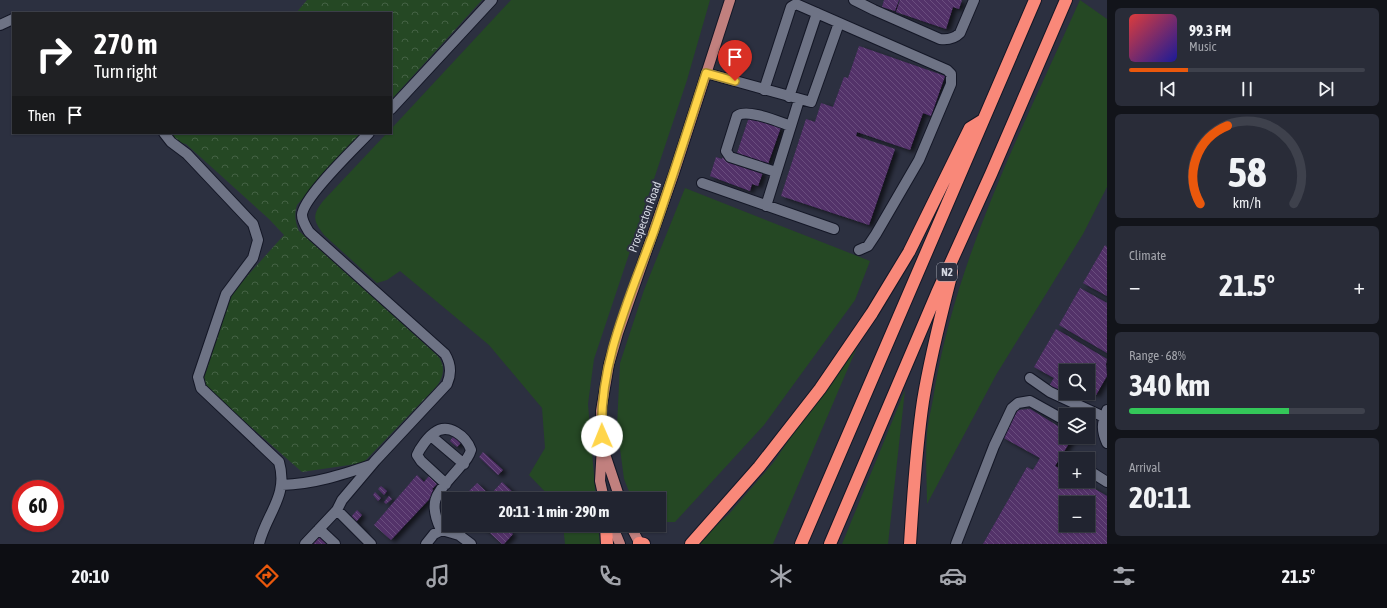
<!DOCTYPE html>
<html lang="en">
<head>
<meta charset="utf-8">
<style>
	body { margin:0; font-family:"Asap Condensed",sans-serif; background:#292c38; color:#f1f3f6; height:100vh; display:flex; flex-direction:column; font-size:15px; white-space:nowrap }
	* { box-sizing:border-box; margin:0 }
	p { font-size:13px; color:#a2a4ab }
	.icon { flex:none; width:22px; height:22px; fill:none; stroke:currentColor; stroke-width:2; stroke-linecap:round; stroke-linejoin:round }
	.map { position:relative; flex:1; overflow:hidden }
	.details { display:flex; flex-direction:column; gap:8px; padding:8px; background:#12141a; width:280px }
	.details>* { flex:none }
	.top-card { position:absolute; left:12px; top:12px; width:380px; height:122px; border-radius:0px; box-shadow:0 1px 3px #0004,0 0 0 1px #3e414c; background:#202124; color:#fff; overflow:hidden }
	.fabs { position:absolute; left:1059px; top:364px; display:grid; gap:8px }
	.fabs a { display:grid; place-items:center; width:36px; height:36px; border-radius:0px; background:#212430; box-shadow:0 1px 3px #0004,0 0 0 1px #3e414c; font-size:20px }
	.speed { position:absolute; left:12px; top:480px; display:flex; gap:8px; font-size:20px; font-weight:700; text-align:center }
	.speed>* { display:grid; place-content:center; width:52px; height:52px; border-radius:50%; background:#212430; box-shadow:0 1px 3px #0004,0 0 0 1px #3e414c; line-height:1 }
	.speed .limit { border:6px solid #d22; background:#fff; color:#111 }
	.pin { position:absolute; display:grid; place-items:center; width:34px; height:34px; color:#fff; margin:-41px -17px; border-radius:50% 50% 50% 0; rotate:-45deg; box-shadow:0 0 4px #0007 }
	.pin .icon { rotate:45deg }
	.me { position:absolute; width:44px; margin:-22px; rotate:359deg; stroke-linejoin:round; filter:drop-shadow(0 0 3px #0008) }
	.turn { display:flex; align-items:center; gap:14px; height:84px; padding:0 16px; font-size:18px }
	.turn .icon { width:52px; height:52px; stroke-width:2.5 }
	.turn b { display:block; font-size:28px; line-height:34px }
	.then { display:flex; align-items:center; height:38px; padding:0 16px; background:#0003; gap:8px; font-size:15px }
	.big { font-size:30px; font-weight:700; line-height:1.1 }
	.details .tile { flex:1; display:flex; flex-direction:column; justify-content:center; gap:6px; min-width:0; padding:0 14px; border-radius:6px; background:#292c38 }
	.details .dial { align-items:center; gap:0 }
	.dial svg { height:104px; overflow:visible; fill:none; stroke:#3e414c; stroke-width:7; stroke-linecap:round; text-anchor:middle }
	.dial text { fill:#f1f3f6; stroke:none }
	.song { display:flex; align-items:center; gap:12px }
	.cover { width:48px; height:48px; border-radius:6px; background:linear-gradient(135deg,hsl(0 70% 55%),hsl(240 70% 35%)) }
	.played { height:4px; border-radius:2px; background:linear-gradient(90deg,#ea580c 25%,#3e414c 25%) }
	.keys { display:flex; justify-content:space-around; direction:ltr }
	.heat { display:flex; justify-content:space-between; align-items:center; font-size:22px; direction:ltr }
	.charge { height:6px; border-radius:3px; background:linear-gradient(90deg,#34c759 68%,#3e414c 0) }
	.trip { position:absolute; left:442px; top:492px; width:224px; height:40px; border-radius:0px; background:#212430; box-shadow:0 1px 3px #0004,0 0 0 1px #3e414c; font-weight:700; line-height:40px; text-align:center }
	.menu { display:flex; height:64px; justify-content:space-around; align-items:center; background:#0d0e13; color:#a2a4ab }
	.menu .icon { width:28px; height:28px }
	.menu .selected { color:#ea580c }
	.menu b { font-size:18px; color:#f1f3f6 }
	main { display:flex; flex:1; min-height:0 }
	.map>svg:first-child { display:block }
	.green { fill:#254824 }
	.forest { fill:url(#forest-crowns) }
	.building { fill:url(#building-back-hatch); fill-rule:evenodd; filter:url(#shadow) }
	.lines { fill:none; stroke-linecap:round; stroke-linejoin:round }
	.minor-casing { stroke:#141726; stroke-width:12 }
	.major-casing { stroke:#141726; stroke-width:12 }
	.highway-casing { stroke:#141726; stroke-width:14 }
	.minor { stroke:#6e7385; stroke-width:10 }
	.major { stroke:#c1807e; stroke-width:10 }
	.highway { stroke:#f98879; stroke-width:12 }
	.route-casing { stroke:#a68a30; stroke-width:10 }
	.route { stroke:#ffd54a; stroke-width:7 }
	.labels { text-anchor:middle; dominant-baseline:central; stroke-width:4; stroke-linejoin:round; paint-order:stroke }
	.shield { fill:#2c3040; stroke:#a2a6b1; stroke-width:1 }
	.shield-label { font-size:11px; font-weight:bold; fill:#d5d8e2 }
	.street-label { font-size:12px; fill:#d5d8e2; stroke:#2c3040 }
</style>
</head>
<body>
<main>
<div class="map">
<svg width="1107" height="544" viewBox="0 0 1107 544">
	<defs>
		<pattern id="forest-crowns" width="20" height="18" patternUnits="userSpaceOnUse"><rect width="20" height="18" fill="#254824"/><path d="M2 6a3 3 0 1 1 6 0M12 15a3 3 0 1 1 6 0" fill="none" stroke="#446244"/></pattern>
		<pattern id="building-back-hatch" width="6" height="6" patternUnits="userSpaceOnUse"><rect width="6" height="6" fill="#523069"/><path d="M-1 5l2 2M0 0l6 6M5-1l2 2" fill="none" stroke="#6a4d7e"/></pattern>
		<filter id="shadow"><feDropShadow dx="4" dy="2.5" stdDeviation="2" flood-color="#0009"/></filter>
	</defs>
	<rect width="100%" height="100%" fill="#2c3040"/>
	<!-- green -->
	<path class="green" d="M511 0H710L687 80 594 359 588 404 596 499H552L529 475 545 448 542 408 489 345 400 271 387 280 377 283 324 235C313 221 312 215 323 201L387 133H391V129Z
		M1080 0 1107 19V187L1083 234 996 375 927 504C927 481 925 457 927 434 928 421 932 406 934 393 957 254 1023 127 1080 0Z
		M685 188 870 261 855 300 764 425 675 522H659V499H632L624 479 617 426 620 363 644 290Z
		M863 333 773 544H696L729 514 773 463Z
		M905 390 888 544H842Z
		M563 525H598L600 544H565Z"/>
	<!-- forest -->
	<path class="forest" d="M307 0H482L391 100V13H296Z
		M171 133H361L297 205C294 215 295 221 299 231L437 355C446 365 444 376 437 386L363 463 302 472 202 384 231 294 284 235 269 219 186 144C179 143 173 141 171 133Z"/>
	<!-- building -->
	<path class="building" d="M884 0H899L895 11 882 7Z
		M900 0H962L959 9 953 7 946 29 896 12Z
		M859 46 945 76 931 116 923 113 910 150 857 132 856 136 895 149 869 225 781 196 806 119 852 134 815 122 821 103 833 107 844 77 848 78Z
		M749 117 781 127 768 164 737 153Z
		M716 157 722 159 723 157 753 167 763 172 758 186 752 184 750 191 710 176Z
		M1105 245 1107 247V296L1083 283Z
		M1080 288 1107 303V353L1059 325Z
		M1056 329 1107 359 1106 364 1107 376 1096 395 1090 392 1086 397 1079 393H1088V371H1066V391L1061 389 1059 392 1049 386 1054 378 1034 367Z
		M1030 409 1066 431V437H1073L1055 466 1066 472V481H1081L1107 496V544H983L1027 467 1033 470 1040 458 1002 437 1018 410ZM1066 503H1088V525H1066Z
		M455 434 463 441 457 447 450 441Z
		M483 452 503 470 498 475 479 457Z
		M417 475 424 482 429 476 437 484 432 489 436 492 391 540 374 525Z
		M502 482 520 499H472L465 495 477 483 490 495Z
		M381 486 387 491 384 495 378 489Z
		M375 492 381 498 378 501 373 495Z
		M389 496 392 499 386 504 384 502Z
		M357 510 362 515 356 522 365 531 359 537 345 524Z
		M481 525H502L513 534 504 544H502Z
		M318 536 327 544H311Z"/>
	<g class="lines">
		<defs>
			<path id="minor" d="M854 0 874 10 940 39C948 40 954 39 960 33L974 0
				M0 25 13 19
				M706 73 811 102 839 23
				M764 90 791 7 796 4 947 70 951 74V84L919 160 876 234 868 246 859 250
				M789 97 817 13
				M391 109 492 0
				M164 133 171 142 187 154 253 224 258 240 253 258 226 294 198 377 201 388 279 462C289 496 266 514 259 544
				M776 172 730 157 726 151 737 116C747 108 779 122 791 126
				M702 183 834 229
				M766 206 799 100
				M1030 378 1050 392 1104 417
				M1107 410C1102 423 1101 430 1107 443
				M431 436 464 464
				M1088 470 1107 482
				M282 485C314 484 341 475 371 465
				M337 510 371 544
				M319 529 335 544
				M441 530C426 498 439 492 459 468 464 463 469 457 471 450 466 436 448 422 434 433 428 437 420 448 417 455L421 461 446 484
				M305 544 337 510 342 500 375 461 447 384C452 373 451 364 445 354L309 232C306 227 302 221 302 215 303 197 355 148 369 133
				M426 544 434 534 442 530 459 535 471 544
				M956 544 994 446 1012 408 1018 403 1030 401 1066 421"/>
			<path id="major" d="M603 448 620 499
				M604 499 600 481 602 446 601 411 609 364 618 333 674 173 730 0
				M612 525 620 544
				M630 525 640 544"/>
			<path id="highway" d="M606 525 607 544
				M639 543 644 544
				M691 544 759 467 820 389 872 313 909 252 970 128 983 120
				M801 544 1035 0
				M830 544 937 293 991 174 1066 0
				M910 544C913 496 916 448 923 401 930 357 941 315 952 272"/>
		</defs>
		<!-- minor casing -->
		<use href="#minor" class="minor-casing"/>
		<!-- major casing -->
		<use href="#major" class="major-casing"/>
		<!-- highway casing -->
		<use href="#highway" class="highway-casing"/>
		<!-- minor -->
		<use href="#minor" class="minor"/>
		<!-- major -->
		<use href="#major" class="major"/>
		<!-- highway -->
		<use href="#highway" class="highway"/>
	</g>
	<g class="lines">
		<defs>
			<path id="route" d="M602 436C598 365 630 297 654 231 672 179 689 126 706 73L735 81"/>
		</defs>
		<!-- route casing -->
		<use href="#route" class="route-casing"/>
		<!-- route -->
		<use href="#route" class="route"/>
	</g>
	<g class="labels">
		<!-- shield labels -->
		<rect class="shield" x="937" y="263" width="20" height="18" rx="3"/>
		<g class="shield-label">
			<text x="947" y="272">N2</text>
		</g>
		<!-- street labels -->
		<g class="street-label">
			<text transform="translate(645 217) rotate(-70)">Prospecton Road</text>
		</g>
	</g>
</svg>
<div class="fabs">
<a><svg class="icon" aria-label="search" viewBox="0 0 24 24"><circle cx="10" cy="10" r="6"/><path d="M15 15l6 6"/></svg></a>
<a><svg class="icon" aria-label="layers" viewBox="0 0 24 24"><path d="M12 4l9 5-9 5-9-5zM3 14l9 5 9-5"/></svg></a>
<a>+</a>
<a>−</a>
</div>
<div class="speed"><div class="limit">60</div></div>
<div class="pin" style="left:735px;top:81px;background:#d93025"><svg class="icon" aria-label="arrive" viewBox="0 0 24 24"><path d="M6 21V4h12l-3 4 3 4H6"/></svg></div>
<svg class="me" style="left:602px;top:436px" viewBox="-20 -20 40 40"><circle r="19" fill="#fff"/><path d="M0-13L10 11 0 6-10 11z" fill="#ffd54a"/></svg>
<div class="trip">20:11 · 1 min · 290 m</div>
<div class="top-card">
<div class="turn"><svg class="icon" aria-label="right" viewBox="0 0 24 24"><path d="M7 20v-9h11M14 6l5 5-5 5"/></svg><div><b>270 m</b>Turn right</div></div>
<div class="then">Then<svg class="icon" aria-label="arrive" viewBox="0 0 24 24"><path d="M6 21V4h12l-3 4 3 4H6"/></svg></div>
</div>
</div>
<section class="details">
<div class="tile">
<div class="song"><i class="cover"></i><div><b>99.3 FM</b><p>Music</p></div></div>
<div class="played"></div>
<div class="keys"><svg class="icon" aria-label="previous" viewBox="0 0 24 24"><path d="M18 5L8 12l10 7zM5 5v14"/></svg><svg class="icon" aria-label="pause" viewBox="0 0 24 24"><path d="M8 5v14M16 5v14"/></svg><svg class="icon" aria-label="next" viewBox="0 0 24 24"><path d="M6 5l10 7-10 7zM19 5v14"/></svg></div>
</div>
<div class="tile dial"><svg viewBox="0 0 100 80">
<path d="M14 69A42 42 0 1 1 86 69"/>
<path d="M14 69A42 42 0 0 1 35 9" stroke="#ea580c"/>
<text x="50" y="56" font-size="32" font-weight="700">58</text>
<text x="50" y="72" font-size="11">km/h</text>
</svg></div>
<div class="tile"><p>Climate</p>
<div class="heat"><a>−</a><b class="big">21.5°</b><a>+</a></div>
</div>
<div class="tile"><p>Range · 68%</p><b class="big">340 km</b><div class="charge"></div></div>
<div class="tile"><p>Arrival</p><b class="big">20:11</b></div>
</section>
</main>
<nav class="menu">
<b>20:10</b>
<svg class="icon selected" aria-label="directions" viewBox="0 0 24 24"><path d="M12 3l9 9-9 9-9-9zM9 14v-3h6M13 9l2 2-2 2"/></svg>
<svg class="icon" aria-label="music" viewBox="0 0 24 24"><path d="M9 18V5l10-2v13"/><circle cx="6" cy="18" r="3"/><circle cx="16" cy="16" r="3"/></svg>
<svg class="icon" aria-label="phone" viewBox="0 0 24 24"><path d="M5 4h4l2 5-3 2q2 4 5 5l2-3 5 2v4C11 20 4 13 5 4z"/></svg>
<svg class="icon" aria-label="climate" viewBox="0 0 24 24"><path d="M12 3v18M4 7l16 10M4 17L20 7"/></svg>
<svg class="icon" aria-label="car" viewBox="0 0 24 24"><path d="M5 17H2v-5l4-1 3-4h7l3 4 3 1v5h-3M9 17h6M6 11h13"/><circle cx="7" cy="17" r="2"/><circle cx="17" cy="17" r="2"/></svg>
<svg class="icon" aria-label="filters" viewBox="0 0 24 24"><path d="M4 7h16M4 17h16"/><circle cx="9" cy="7" r="2"/><circle cx="15" cy="17" r="2"/></svg>
<b>21.5°</b>
</nav>
</body>
</html>
